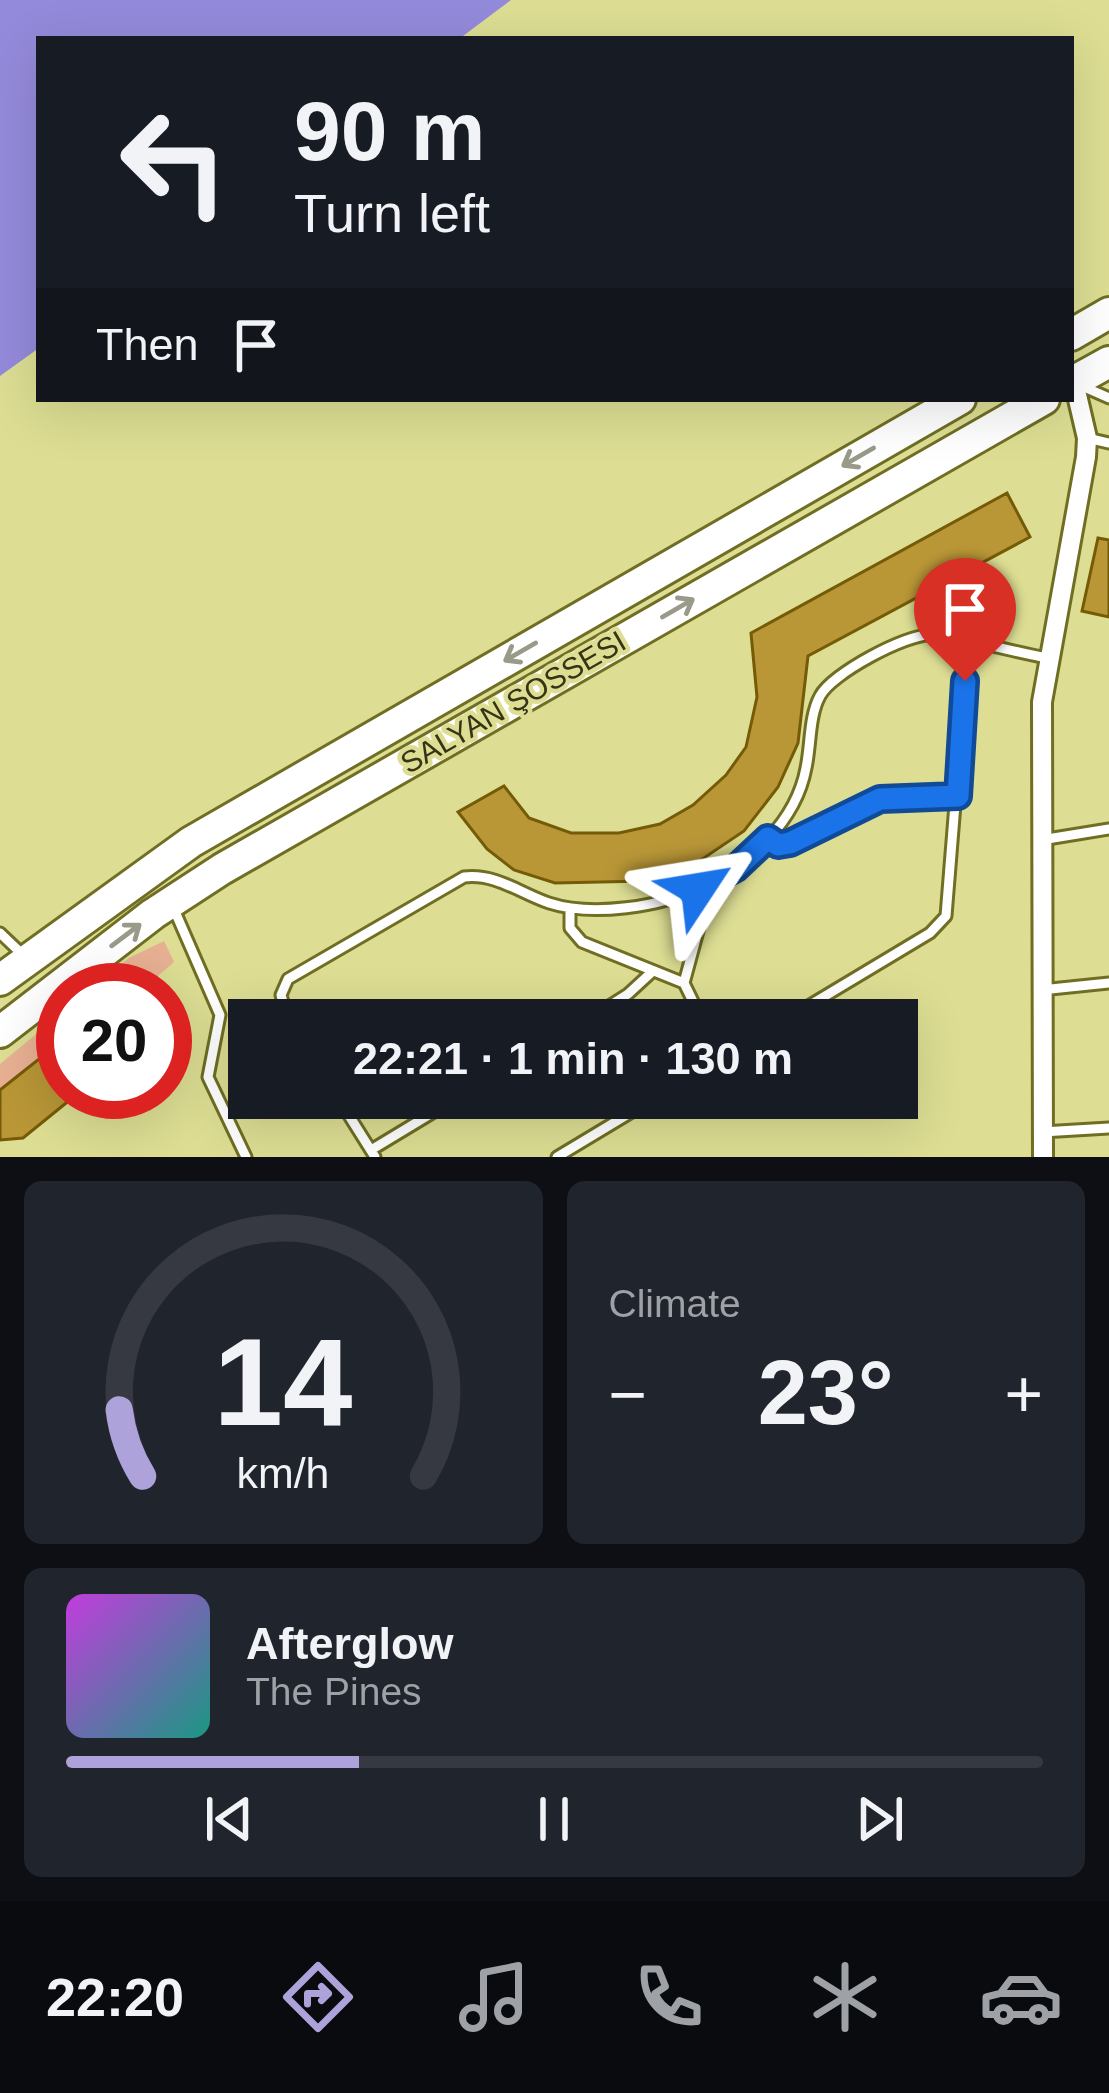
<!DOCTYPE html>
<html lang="en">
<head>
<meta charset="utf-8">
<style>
	body { margin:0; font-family:Arial,sans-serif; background:#20242c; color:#f1f3f6; height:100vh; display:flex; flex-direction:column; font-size:45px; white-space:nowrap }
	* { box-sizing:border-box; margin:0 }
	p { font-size:39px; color:#9ea1a6 }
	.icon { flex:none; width:66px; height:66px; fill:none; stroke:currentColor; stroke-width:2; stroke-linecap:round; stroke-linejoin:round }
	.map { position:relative; height:1157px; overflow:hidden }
	.drawer { display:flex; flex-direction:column; gap:24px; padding:24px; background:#0d0f14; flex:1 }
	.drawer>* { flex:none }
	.top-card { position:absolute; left:36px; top:36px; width:1038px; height:366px; border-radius:0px; box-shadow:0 12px 48px #0002; background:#171b24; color:#f1f3f6; overflow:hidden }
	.speed { position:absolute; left:36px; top:963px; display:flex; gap:24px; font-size:60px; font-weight:700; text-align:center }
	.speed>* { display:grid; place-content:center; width:156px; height:156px; border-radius:50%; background:#171b24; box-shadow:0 12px 48px #0002; line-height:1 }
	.speed .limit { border:18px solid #d22; background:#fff; color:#111 }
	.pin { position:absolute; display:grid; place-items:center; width:102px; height:102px; color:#fff; margin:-123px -51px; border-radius:50% 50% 50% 0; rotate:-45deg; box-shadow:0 0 12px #0007 }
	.pin .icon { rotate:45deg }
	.me { position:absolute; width:132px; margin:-66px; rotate:57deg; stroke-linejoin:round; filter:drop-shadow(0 0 9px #0008) }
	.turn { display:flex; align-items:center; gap:42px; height:252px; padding:0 60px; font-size:54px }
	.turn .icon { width:156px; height:156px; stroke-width:2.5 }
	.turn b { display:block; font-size:84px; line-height:102px }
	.then { display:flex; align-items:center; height:114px; padding:0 60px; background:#0003; gap:24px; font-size:45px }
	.big { font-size:90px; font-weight:700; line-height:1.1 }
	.drawer .tile { flex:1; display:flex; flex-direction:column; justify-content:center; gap:18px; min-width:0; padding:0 42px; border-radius:18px; background:#20242c }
	.drawer .dial { align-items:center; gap:0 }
	.dial svg { height:312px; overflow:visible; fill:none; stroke:#363941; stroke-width:7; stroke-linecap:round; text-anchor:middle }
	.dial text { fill:#f1f3f6; stroke:none }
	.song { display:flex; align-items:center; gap:36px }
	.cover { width:144px; height:144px; border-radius:18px; background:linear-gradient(135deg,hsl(290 70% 55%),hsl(170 70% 35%)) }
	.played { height:12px; border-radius:6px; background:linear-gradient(90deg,#aea2da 30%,#363941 30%) }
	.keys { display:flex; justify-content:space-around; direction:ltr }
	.heat { display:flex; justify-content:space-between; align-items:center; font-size:66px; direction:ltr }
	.drawer .tiles { flex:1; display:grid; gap:24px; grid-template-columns:1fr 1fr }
	.tile:last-child { grid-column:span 2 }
	.trip { position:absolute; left:228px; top:999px; width:690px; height:120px; border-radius:0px; background:#171b24; box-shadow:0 12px 48px #0002; font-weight:700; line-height:120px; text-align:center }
	.tabs { display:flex; height:192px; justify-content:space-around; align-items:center; background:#090b0e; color:#9ea1a6 }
	.tabs .icon { width:84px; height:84px }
	.tabs .selected { color:#aea2da }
	.tabs b { font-size:54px; color:#f1f3f6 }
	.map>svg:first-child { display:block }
	.green { fill:#e8b093 }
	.water { fill:#948adb }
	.building { fill:#b99737; stroke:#755b07; stroke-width:3 }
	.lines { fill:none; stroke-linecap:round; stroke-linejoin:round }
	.service-casing { stroke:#6f6e23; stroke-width:15 }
	.minor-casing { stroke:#6f6e23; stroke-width:24 }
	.trunk-casing { stroke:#6f6e23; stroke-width:36 }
	.service { stroke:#fff; stroke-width:9 }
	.minor { stroke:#fff; stroke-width:18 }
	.trunk { stroke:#fff; stroke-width:30 }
	.oneway { stroke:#9a9a8a }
	.route-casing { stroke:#114b97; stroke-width:30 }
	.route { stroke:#1a73e8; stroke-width:21 }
	.labels { text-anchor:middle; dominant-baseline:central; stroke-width:9; stroke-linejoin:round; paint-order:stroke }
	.street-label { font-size:30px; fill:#353516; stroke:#ddde93 }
</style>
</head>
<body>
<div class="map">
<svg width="1109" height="1157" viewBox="0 0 1109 1157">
	<rect width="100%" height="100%" fill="#ddde93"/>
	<!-- green -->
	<path class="green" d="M164 941 174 962 142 990H90L129 958Z
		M63 1012V1060L54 1068 43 1055 0 1090V1064Z"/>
	<!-- water -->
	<path class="water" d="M0 0H511L459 39H39V348L0 376Z"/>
	<!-- building -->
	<path class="building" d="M1007 493 1030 537 808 656 798 743 778 787 744 831 695 864 646 881 555 883 514 870 487 849 458 812 504 786 529 818 571 833H619L660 824 693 805 726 775 746 747 757 697 751 633Z
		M1098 538 1109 540V617L1082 611Z
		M44 1055 63 1079V1092L76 1095 23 1138 0 1140V1090Z"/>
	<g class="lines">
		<defs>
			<path id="service" d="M1084 387 1109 398
				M1087 438 1109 443
				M768 838 779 845 790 843 880 798 958 796
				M1041 840 1109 829
				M173 907 220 1015 208 1077 246 1157
				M570 909V928L582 942 684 983 702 1020
				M0 933 22 954
				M684 983 704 909 698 889
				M1041 990 1109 983
				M288 1020 281 995 288 979 464 877C495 873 520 893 549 903 592 917 661 907 702 887 750 863 796 822 806 768 811 745 809 716 820 696 831 674 906 634 930 635 968 638 1009 651 1047 658
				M587 1020 628 994 653 971
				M785 1020 930 933 946 916 968 643
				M338 1098 375 1157
				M1042 1132 1109 1128
				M371 1150 457 1098
				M557 1157 655 1098"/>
			<path id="minor" d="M1043 1157 1042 702 1086 457 1087 438 1074 382"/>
			<path id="trunk" d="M1071 335 1109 313
				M1071 383 1109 362
				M0 980 191 842 960 399
				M0 1032 153 914 222 869 1044 399"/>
		</defs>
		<!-- service casing -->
		<use href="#service" class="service-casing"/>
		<!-- minor casing -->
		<use href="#minor" class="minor-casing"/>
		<!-- trunk casing -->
		<use href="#trunk" class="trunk-casing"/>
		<!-- service -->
		<use href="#service" class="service"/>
		<!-- minor -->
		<use href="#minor" class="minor"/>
		<!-- trunk -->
		<use href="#trunk" class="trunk"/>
	</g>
	<!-- one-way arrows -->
	<defs><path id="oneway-shaft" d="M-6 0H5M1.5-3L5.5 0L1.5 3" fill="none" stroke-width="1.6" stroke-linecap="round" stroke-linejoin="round" transform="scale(3)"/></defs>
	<g class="oneway">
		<use href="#oneway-shaft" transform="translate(858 457) rotate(150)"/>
		<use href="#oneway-shaft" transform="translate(678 608) rotate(-30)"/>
		<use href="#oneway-shaft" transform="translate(520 652) rotate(150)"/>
		<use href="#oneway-shaft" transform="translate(126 935) rotate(-37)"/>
	</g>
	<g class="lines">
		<defs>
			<path id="route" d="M698 889 736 868 768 838 778 845 790 843 880 799 958 796 965 681"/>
		</defs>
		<!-- route casing -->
		<use href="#route" class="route-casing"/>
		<!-- route -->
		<use href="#route" class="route"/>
	</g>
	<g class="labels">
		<!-- street labels -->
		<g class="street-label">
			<text transform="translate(513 702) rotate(-30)">SALYAN ŞOSSESI</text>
		</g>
	</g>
</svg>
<div class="speed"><div class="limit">20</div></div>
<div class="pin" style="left:965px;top:681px;background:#d93025"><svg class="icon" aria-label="arrive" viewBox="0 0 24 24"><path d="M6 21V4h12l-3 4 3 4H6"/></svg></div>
<svg class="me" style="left:698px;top:889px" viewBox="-20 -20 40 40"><path d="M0-17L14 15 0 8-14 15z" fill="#1a73e8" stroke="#fff" stroke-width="4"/></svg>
<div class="trip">22:21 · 1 min · 130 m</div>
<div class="top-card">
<div class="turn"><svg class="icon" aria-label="left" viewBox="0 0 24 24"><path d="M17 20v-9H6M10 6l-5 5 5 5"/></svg><div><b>90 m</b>Turn left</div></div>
<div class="then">Then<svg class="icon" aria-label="arrive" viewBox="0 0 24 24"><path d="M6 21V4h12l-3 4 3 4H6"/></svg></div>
</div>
</div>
<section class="drawer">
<div class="tiles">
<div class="tile dial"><svg viewBox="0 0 100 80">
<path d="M14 69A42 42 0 1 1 86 69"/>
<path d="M14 69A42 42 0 0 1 8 52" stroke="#aea2da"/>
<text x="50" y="56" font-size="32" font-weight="700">14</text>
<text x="50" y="72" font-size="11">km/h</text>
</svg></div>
<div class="tile"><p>Climate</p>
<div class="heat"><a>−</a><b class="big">23°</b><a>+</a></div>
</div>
<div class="tile">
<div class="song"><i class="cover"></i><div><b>Afterglow</b><p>The Pines</p></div></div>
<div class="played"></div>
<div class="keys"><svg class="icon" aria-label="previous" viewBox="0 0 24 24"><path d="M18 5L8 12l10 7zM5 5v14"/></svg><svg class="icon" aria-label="pause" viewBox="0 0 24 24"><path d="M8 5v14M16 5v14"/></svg><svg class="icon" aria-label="next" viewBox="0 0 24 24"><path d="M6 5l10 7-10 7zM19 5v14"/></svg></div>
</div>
</div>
</section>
<nav class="tabs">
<b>22:20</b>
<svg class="icon selected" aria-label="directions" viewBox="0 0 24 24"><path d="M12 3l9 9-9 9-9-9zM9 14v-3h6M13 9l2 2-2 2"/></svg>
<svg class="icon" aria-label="music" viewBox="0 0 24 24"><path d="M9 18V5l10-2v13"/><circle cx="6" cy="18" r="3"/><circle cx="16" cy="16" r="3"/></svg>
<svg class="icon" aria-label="phone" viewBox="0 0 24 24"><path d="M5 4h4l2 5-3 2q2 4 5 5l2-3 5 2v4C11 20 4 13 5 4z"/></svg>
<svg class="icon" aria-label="climate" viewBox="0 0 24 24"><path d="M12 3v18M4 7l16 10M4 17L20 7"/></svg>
<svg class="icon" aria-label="car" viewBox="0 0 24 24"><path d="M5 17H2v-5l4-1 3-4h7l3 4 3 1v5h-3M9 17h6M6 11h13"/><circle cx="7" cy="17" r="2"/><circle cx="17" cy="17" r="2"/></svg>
</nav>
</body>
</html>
